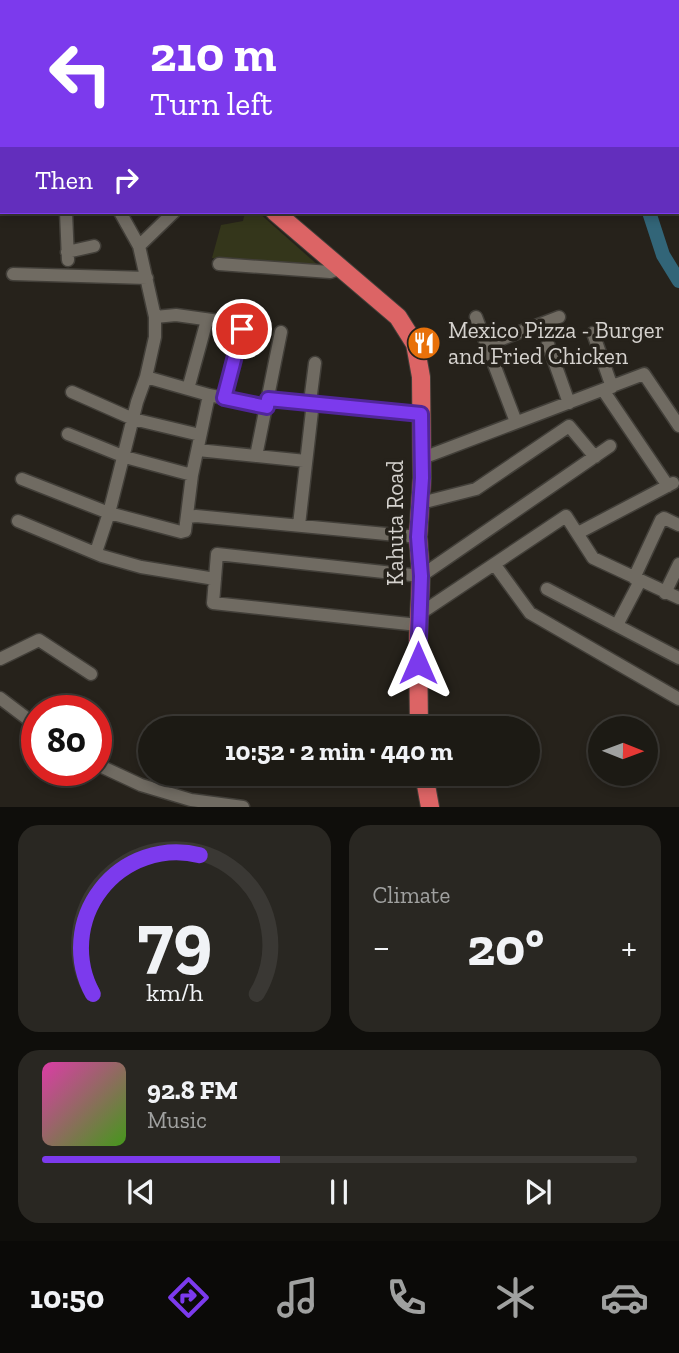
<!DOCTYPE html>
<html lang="en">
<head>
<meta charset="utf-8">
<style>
	body { margin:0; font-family:"Zilla Slab",serif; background:#292722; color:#f1f3f6; height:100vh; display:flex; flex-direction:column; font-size:26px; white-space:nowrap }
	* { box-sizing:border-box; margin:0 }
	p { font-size:23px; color:#a0a1a0 }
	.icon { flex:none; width:38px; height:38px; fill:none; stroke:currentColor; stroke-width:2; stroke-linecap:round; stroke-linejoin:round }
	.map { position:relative; height:807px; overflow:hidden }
	.sheet { display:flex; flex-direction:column; gap:18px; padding:18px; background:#0f0e0b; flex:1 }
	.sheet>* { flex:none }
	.hud { position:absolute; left:0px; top:0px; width:679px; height:214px; box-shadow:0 4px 10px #0003,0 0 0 2px #3a3834; background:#7c3aed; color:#fff; overflow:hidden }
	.needle { width:46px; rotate:91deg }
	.controls { position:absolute; left:588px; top:716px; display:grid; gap:14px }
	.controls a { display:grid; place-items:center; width:70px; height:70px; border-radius:50%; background:#1c1a14; box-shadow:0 4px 10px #0003,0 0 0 2px #3a3834; font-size:35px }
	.speed { position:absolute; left:21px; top:695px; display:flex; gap:14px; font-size:35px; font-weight:700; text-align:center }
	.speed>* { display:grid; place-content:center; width:91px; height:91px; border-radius:50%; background:#1c1a14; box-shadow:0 4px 10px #0003,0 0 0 2px #3a3834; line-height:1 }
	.speed .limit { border:10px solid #d22; background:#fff; color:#111 }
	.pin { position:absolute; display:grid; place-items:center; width:60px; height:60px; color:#fff; margin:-30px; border:4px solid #fff; border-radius:50%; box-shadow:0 2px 7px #0007 }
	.me { position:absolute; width:77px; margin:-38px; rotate:0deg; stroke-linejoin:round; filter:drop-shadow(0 0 5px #0008) }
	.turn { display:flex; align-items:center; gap:24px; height:147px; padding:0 35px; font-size:32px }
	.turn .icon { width:91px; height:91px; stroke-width:2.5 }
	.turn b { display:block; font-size:49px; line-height:60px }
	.then { display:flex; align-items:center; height:66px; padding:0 35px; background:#0003; gap:14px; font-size:26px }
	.big { font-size:52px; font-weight:700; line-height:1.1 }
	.sheet .card { flex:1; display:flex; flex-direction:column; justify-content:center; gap:10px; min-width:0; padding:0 24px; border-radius:21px; background:#292722 }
	.sheet .dial { align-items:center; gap:0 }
	.dial svg { height:182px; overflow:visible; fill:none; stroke:#3a3834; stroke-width:7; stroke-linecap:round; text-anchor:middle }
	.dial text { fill:#f1f3f6; stroke:none }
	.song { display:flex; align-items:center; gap:21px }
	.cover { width:84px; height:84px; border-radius:10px; background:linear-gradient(135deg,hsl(320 70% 55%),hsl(100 70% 35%)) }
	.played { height:7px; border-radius:4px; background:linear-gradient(90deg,#7c3aed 40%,#3a3834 40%) }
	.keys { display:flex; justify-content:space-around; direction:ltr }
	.heat { display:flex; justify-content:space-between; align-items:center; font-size:38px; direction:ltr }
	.sheet .tiles { flex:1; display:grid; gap:18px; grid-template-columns:1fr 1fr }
	.card:last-child { grid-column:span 2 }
	.trip { position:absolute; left:138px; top:716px; width:402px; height:70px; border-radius:35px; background:#1c1a14; box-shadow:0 4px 10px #0003,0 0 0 2px #3a3834; font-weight:700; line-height:70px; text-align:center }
	.tabs { display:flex; height:112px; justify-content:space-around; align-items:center; background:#0b0a08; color:#a0a1a0 }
	.tabs .icon { width:49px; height:49px }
	.tabs .current { color:#7c3aed }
	.tabs b { font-size:32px; color:#f1f3f6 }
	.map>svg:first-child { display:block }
	.green { fill:#34361b }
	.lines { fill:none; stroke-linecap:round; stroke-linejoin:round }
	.river { stroke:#326578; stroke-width:14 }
	.minor-casing { stroke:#423f39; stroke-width:15 }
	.highway-casing { stroke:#423f39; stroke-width:20 }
	.minor { stroke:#706b62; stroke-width:12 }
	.highway { stroke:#dc6465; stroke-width:18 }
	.route-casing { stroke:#51269a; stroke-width:18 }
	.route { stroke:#7c3aed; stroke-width:12 }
	.labels { text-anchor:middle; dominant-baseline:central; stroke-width:7; stroke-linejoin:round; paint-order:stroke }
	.poi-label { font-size:23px; fill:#d5d2ce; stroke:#26221b; text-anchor:start }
	.street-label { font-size:23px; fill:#d5d2ce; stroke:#26221b }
</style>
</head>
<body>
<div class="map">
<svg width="679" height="807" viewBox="0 0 679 807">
	<rect width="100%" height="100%" fill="#26221b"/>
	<!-- green -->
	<path class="green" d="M245 212H258L320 267 232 261 212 258 221 225 243 221Z"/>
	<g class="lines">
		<!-- river -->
		<path class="river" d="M435 0 436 2
			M649 212 663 255 679 281"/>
		<defs>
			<path id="minor" d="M42 0 44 2
				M76 2 77 0
				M115 2 116 0
				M0 63 2 62
				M66 212 68 260
				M120 212 139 246 155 317V337L146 377
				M139 246 174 212
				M67 252 94 246
				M219 264 330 272 341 268
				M13 274 147 278
				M155 317 176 315 226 322
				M476 317 516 422
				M593 333 612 387
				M548 344 569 403
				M486 345 559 317
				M188 389 207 320
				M603 390 668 486
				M72 392 133 419 200 435
				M224 398 242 329
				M268 399 421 413
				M310 402 315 363
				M68 434 125 457 192 475
				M198 450 306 461
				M256 456 281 332
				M420 459 644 374 679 426
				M22 479 109 513 181 532 185 531 192 475 209 395
				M421 503 476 489 569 426 595 457
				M188 517 196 516 418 537
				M18 521 102 556 141 567 215 579
				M299 525 313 402
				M578 533 673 483
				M96 552 109 513 137 402 146 377 209 395 267 407
				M495 565 530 613 679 699
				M634 578 661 520 664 518 679 525
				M547 589 679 658
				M665 593 679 564
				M418 615 566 516 593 558 679 598
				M418 625 213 603 217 554 421 576 610 446
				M617 625 640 581
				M0 659 39 640 91 674
				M0 698 37 726
				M96 764 141 785 191 800 243 807"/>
			<path id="highway" d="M350 0 351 2
				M275 212 398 317 415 344 421 377 422 478 418 537 421 576 418 642 419 728
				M424 774 430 807"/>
		</defs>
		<!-- minor casing -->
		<use href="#minor" class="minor-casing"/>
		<!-- highway casing -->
		<use href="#highway" class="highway-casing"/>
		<!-- minor -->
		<use href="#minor" class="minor"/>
		<!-- highway -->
		<use href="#highway" class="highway"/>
	</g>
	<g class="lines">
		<defs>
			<path id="route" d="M242 329 224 398 267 407 268 399 421 414 422 478 418 537 421 576 418 663"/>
		</defs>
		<!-- route casing -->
		<use href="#route" class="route-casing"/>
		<!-- route -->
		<use href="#route" class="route"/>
	</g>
	<!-- icons -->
	<defs>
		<symbol id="restaurant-disc" viewBox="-11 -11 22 22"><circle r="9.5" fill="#e8710a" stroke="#26221b"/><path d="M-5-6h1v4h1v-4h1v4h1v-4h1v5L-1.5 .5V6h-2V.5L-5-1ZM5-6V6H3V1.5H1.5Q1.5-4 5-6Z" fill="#fff"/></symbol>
	</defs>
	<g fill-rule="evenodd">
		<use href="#restaurant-disc" x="405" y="324" width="38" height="38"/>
	</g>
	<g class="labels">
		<!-- poi labels -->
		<g class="poi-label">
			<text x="448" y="330">Mexico Pizza - Burger<tspan x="448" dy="26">and Fried Chicken</tspan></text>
		</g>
		<!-- street labels -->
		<g class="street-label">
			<text transform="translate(395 523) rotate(-90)">Kahuta Road</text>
		</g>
	</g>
</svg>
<div class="controls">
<a><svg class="needle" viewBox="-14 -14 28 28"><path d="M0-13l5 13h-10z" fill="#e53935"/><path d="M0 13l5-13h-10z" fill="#a0a1a0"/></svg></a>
</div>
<div class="speed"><div class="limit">80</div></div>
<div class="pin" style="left:242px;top:329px;background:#d93025"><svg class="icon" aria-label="arrive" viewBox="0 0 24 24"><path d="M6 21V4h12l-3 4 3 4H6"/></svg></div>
<svg class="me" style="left:418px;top:663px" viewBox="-20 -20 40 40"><path d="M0-17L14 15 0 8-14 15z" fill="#7c3aed" stroke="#fff" stroke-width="4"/></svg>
<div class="trip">10:52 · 2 min · 440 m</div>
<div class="hud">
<div class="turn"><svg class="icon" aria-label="left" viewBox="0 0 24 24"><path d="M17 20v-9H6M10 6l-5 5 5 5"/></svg><div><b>210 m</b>Turn left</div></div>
<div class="then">Then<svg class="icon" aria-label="right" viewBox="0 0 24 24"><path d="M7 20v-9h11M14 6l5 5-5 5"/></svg></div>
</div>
</div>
<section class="sheet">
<div class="tiles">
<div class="card dial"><svg viewBox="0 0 100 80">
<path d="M14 69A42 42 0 1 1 86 69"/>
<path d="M14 69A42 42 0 0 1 61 8" stroke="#7c3aed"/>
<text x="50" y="56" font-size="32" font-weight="700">79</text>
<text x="50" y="72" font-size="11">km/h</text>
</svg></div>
<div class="card"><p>Climate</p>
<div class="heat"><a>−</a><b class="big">20°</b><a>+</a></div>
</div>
<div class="card">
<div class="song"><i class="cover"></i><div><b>92.8 FM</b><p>Music</p></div></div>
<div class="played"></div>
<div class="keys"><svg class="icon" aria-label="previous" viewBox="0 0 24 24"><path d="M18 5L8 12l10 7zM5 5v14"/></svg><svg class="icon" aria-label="pause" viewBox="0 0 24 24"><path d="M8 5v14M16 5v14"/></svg><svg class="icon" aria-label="next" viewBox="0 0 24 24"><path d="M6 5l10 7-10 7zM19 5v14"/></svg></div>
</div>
</div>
</section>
<nav class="tabs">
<b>10:50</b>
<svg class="icon current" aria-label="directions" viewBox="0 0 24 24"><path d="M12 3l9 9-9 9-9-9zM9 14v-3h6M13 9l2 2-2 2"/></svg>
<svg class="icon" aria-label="music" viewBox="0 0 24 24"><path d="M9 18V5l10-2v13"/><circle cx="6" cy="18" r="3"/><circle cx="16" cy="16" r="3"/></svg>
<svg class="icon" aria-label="phone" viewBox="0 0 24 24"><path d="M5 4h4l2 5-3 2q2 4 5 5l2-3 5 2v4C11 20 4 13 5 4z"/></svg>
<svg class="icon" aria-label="climate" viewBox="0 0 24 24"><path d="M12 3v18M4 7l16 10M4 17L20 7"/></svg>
<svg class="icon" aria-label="car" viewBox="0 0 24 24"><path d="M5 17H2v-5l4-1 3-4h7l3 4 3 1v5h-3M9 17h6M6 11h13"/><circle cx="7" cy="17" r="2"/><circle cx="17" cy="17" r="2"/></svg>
</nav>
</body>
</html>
